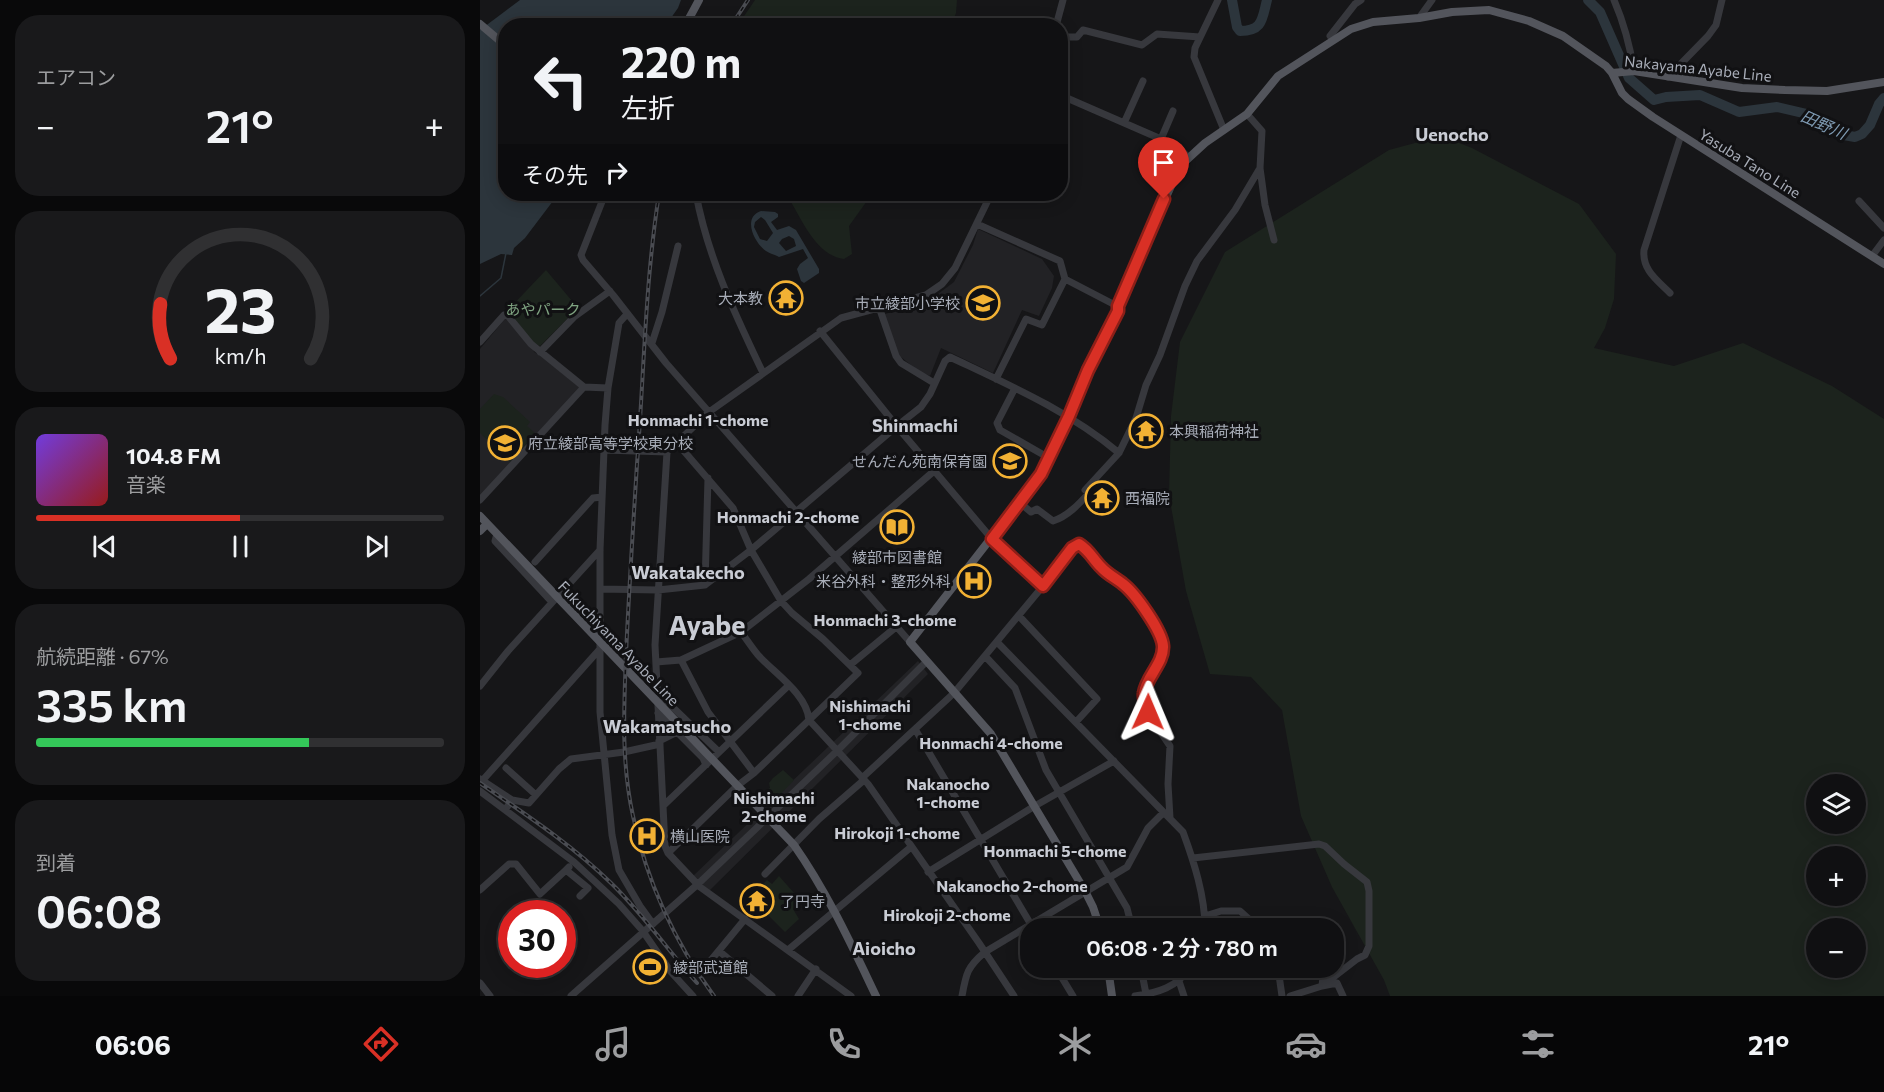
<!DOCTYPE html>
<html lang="ja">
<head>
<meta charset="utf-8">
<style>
	body { margin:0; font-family:Commissioner,"Noto Sans JP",sans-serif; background:#19191b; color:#f1f3f6; height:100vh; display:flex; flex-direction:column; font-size:22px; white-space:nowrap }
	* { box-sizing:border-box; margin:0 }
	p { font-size:20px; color:#9c9d9f }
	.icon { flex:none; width:33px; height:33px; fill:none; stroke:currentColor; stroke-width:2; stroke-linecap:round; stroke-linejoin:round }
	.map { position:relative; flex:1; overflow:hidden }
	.side { display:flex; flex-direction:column; gap:15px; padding:15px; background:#09090a; width:480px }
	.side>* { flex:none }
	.hud { position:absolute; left:18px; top:18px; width:570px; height:183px; border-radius:24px; box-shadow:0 3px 15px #0003,0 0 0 2px #303032; background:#101012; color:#f1f3f6; overflow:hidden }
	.fabs { position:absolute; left:1326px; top:774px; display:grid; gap:12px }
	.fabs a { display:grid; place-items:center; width:60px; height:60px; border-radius:50%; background:#101012; box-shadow:0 3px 15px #0003,0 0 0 2px #303032; font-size:30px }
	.speed { position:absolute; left:18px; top:900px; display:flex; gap:12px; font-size:30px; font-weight:700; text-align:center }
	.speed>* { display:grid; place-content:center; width:78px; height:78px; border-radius:50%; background:#101012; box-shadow:0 3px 15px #0003,0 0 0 2px #303032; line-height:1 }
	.speed .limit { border:9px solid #d22; background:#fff; color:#111 }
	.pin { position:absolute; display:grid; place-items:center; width:51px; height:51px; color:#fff; margin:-62px -26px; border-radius:50% 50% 50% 0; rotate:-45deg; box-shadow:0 0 6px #0007 }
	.pin .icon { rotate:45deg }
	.me { position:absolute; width:66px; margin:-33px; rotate:1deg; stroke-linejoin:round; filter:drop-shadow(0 0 4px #0008) }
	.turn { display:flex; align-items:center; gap:21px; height:126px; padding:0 24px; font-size:27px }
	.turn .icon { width:78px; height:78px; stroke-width:2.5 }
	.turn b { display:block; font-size:42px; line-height:51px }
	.then { display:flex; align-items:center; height:57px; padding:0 24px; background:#0003; gap:12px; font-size:22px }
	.big { font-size:45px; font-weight:600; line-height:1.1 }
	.side .tile { flex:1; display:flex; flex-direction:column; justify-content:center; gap:9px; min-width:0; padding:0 21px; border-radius:24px; background:#19191b }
	.side .dial { align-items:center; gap:0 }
	.dial svg { height:156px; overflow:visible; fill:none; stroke:#303032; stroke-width:7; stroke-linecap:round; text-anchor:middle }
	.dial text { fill:#f1f3f6; stroke:none }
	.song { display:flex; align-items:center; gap:18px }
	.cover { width:72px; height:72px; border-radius:9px; background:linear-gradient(135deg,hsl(260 70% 55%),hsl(0 70% 35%)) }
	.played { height:6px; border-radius:3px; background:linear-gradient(90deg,#d93025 50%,#303032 50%) }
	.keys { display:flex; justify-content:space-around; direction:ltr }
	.heat { display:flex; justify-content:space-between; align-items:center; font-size:33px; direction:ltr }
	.charge { height:9px; border-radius:4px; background:linear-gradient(90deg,#34c759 67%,#303032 0) }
	.trip { position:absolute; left:540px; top:918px; width:324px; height:60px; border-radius:24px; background:#101012; box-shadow:0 3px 15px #0003,0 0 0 2px #303032; font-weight:600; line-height:60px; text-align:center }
	.dock { display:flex; height:96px; justify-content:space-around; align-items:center; background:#060607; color:#9c9d9f }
	.dock .icon { width:42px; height:42px }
	.dock .active { color:#d93025 }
	.dock b { font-size:27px; color:#f1f3f6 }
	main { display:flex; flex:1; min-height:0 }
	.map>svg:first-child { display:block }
	.built { fill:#222225 }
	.green { fill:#1c231d; fill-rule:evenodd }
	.water { fill:#2c353c; fill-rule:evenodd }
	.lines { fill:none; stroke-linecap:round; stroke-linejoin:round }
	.stream { stroke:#2c353c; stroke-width:1.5 }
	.river { stroke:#2c353c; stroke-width:10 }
	.minor { stroke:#37383d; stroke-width:7 }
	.major { stroke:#53555c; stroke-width:8 }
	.rail-casing { stroke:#4a4c52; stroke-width:4 }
	.rail { stroke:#111113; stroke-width:1.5; stroke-dasharray:4.5; stroke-linecap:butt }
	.route-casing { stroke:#8d1f18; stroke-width:15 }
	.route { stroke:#d93025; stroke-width:10 }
	.labels { text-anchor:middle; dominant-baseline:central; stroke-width:6; stroke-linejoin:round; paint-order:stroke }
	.street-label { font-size:15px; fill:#a8adb8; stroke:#111113 }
	.poi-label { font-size:15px; fill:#a8adb8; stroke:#111113; text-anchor:start }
	.park-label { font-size:15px; fill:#7fa381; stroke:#111113 }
	.water-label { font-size:16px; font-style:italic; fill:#7f9bb3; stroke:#111113 }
	.neighbourhood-label { font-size:16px; font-weight:bold; fill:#c9ccd4; stroke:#111113 }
	.quarter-label { font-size:18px; font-weight:bold; fill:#c9ccd4; stroke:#111113 }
	.town-label { font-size:27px; font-weight:bold; fill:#c9ccd4; stroke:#111113 }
</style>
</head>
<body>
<main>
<section class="side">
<div class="tile"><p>エアコン</p>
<div class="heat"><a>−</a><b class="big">21°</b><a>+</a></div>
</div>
<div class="tile dial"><svg viewBox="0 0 100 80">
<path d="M14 69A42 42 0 1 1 86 69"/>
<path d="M14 69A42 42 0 0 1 9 41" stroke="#d93025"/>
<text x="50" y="56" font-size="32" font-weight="700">23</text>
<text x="50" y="72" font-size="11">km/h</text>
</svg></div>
<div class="tile">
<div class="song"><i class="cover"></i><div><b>104.8 FM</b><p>音楽</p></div></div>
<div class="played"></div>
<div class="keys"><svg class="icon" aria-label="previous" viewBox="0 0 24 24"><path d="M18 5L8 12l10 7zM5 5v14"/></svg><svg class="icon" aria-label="pause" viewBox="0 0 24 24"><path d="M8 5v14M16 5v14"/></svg><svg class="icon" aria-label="next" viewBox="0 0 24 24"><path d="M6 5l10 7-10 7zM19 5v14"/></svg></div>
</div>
<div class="tile"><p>航続距離 · 67%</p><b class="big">335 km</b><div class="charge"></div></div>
<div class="tile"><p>到着</p><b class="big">06:08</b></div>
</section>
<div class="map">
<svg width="1404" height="996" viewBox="0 0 1404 996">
	<rect width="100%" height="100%" fill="#161618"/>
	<!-- built -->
	<path class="built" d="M498 229 562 259 574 276 572 288 559 316 542 310 513 373 461 348 450 376 438 371 415 352 401 322 405 314 450 300 474 282 493 245Z
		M26 319 53 349 54 352 61 356 99 387V390L0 496V349L24 320Z
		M438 661 448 674 229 891 213 876Z"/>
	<!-- green -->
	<path class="green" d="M275 0H477L476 13 471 25H258Z
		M961 136 992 148 1099 204 1136 254 1134 299 1125 328 1114 348 1194 366 1263 343 1352 386 1404 419V996H910L904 980 852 887 821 816 802 710 771 677 730 674 706 591 689 495 691 416 700 342 745 252 909 150ZM1336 784H1376V824H1336ZM1336 856H1376V896H1336ZM1336 928H1376V968H1336Z
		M304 194H392L369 226 372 254 364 259C335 255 322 219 308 197Z
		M66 270 98 308 60 346 52 342 28 310Z
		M14 394 23 397 50 422 47 426 56 434 30 462 0 433V409Z
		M303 770 314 780 296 799 287 790 290 788 289 783 293 778Z
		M299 876 322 902 313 909 319 919 305 932 284 911 296 900 282 885 287 880 292 884Z"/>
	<!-- water -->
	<path class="water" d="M40 0H201L198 8 186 25 26 26V194H80L81 196 76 197 45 238 34 248 32 255 21 254 0 264V30Z
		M281 211 295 212 298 214V217L291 222 297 230 309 226 316 230 339 269V273L324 283 321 281 317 269 320 264 328 258 323 249 299 257C294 254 290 254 286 251 274 243 262 217 281 211ZM281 217 285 220 293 233 287 241 280 239 274 227 275 222ZM309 236 314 239 316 246 306 251 299 243 302 239Z"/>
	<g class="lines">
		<!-- stream -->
		<path class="stream" d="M0 296 21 278 26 253"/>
		<!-- river -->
		<path class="river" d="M752 0 757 27 760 31C783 31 782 19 787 0
			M1108 0 1120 12 1149 78 1174 100 1186 97 1220 95 1259 112 1297 107 1327 114 1364 135 1375 137 1382 134 1390 125 1399 104 1404 98"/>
		<!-- minor -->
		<path class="minor" d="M738 0 715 48 714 57 744 130
			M1134 0C1144 23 1150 46 1154 71
			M939 18 952 0
			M576 26 583 0
			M580 37H597L603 30 662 45 677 34 720 37
			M853 40 850 36 875 4 881 0
			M1188 77 1228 36 1236 25 1242 0
			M580 95 697 146 708 157
			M767 114 782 131 780 168 785 205 794 240
			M644 123 663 81
			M681 139 693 111
			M125 194 101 255 103 260 133 295 186 363 430 642
			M216 194C228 258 255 314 283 373
			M1379 201 1404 228
			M497 224 580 261 585 279 637 306
			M1392 256 1404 240
			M1190 293C1177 280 1162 270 1164 250L1201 135
			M399 307 416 356 421 363 454 383
			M340 331 419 429 512 539 563 586
			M0 342 24 315 28 316 51 344 104 387 128 388 139 323 147 314
			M172 343 182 312 198 246
			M60 352 94 317 130 291
			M516 379 546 319 562 325 585 279
			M128 388 125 425 120 550V712L132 835 139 870 160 906 173 924
			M535 388 517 423 520 430 569 458
			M124 450 187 452
			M0 500 104 387
			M540 503 551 512 557 509 573 521C588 516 599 504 609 493L605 490 639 453 656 418 666 385 680 355 705 286 717 261 755 210 780 168
			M17 534 15 541 72 602
			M55 562 113 498 122 497
			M225 585 228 478
			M120 589 178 590 225 585 271 550 417 426 441 407 450 394 465 361 470 357C529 385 589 411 639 453
			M539 616 617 699 596 722
			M261 632C267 640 272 648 278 655 294 673 327 694 329 720L388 784 499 943 534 996
			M517 642 703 832C714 862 725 896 725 928
			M505 656 535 688 566 770 647 908 652 928
			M201 660 228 712 274 773
			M176 662 201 660 261 632 329 579 454 471
			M370 665 416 627
			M0 686 28 651 120 550
			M177 692 239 752
			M178 713 223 758 226 765
			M435 729 553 928
			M179 741 197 732
			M26 768 56 795
			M382 778 474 693 563 586 592 547 599 544 606 548 620 566 631 576 643 583 654 594 666 610 683 644 682 653 664 694 667 712 690 746 688 784 690 818
			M0 779 32 800
			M2 781 119 650
			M0 791 94 862 139 904 162 930 191 972 213 996
			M184 805 308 686
			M25 810 32 800 49 803 79 769 91 759 144 752 180 744
			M188 853 257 786 274 773 378 673 343 639 312 613 301 601 271 550 253 508 197 443
			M713 858 839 844 845 846 864 864 887 882 889 891V946L885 955 877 959 842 986 810 996
			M89 867 86 870 108 888 100 896
			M448 872 553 807 634 761
			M285 874 339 819 384 780
			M0 890 29 864H36L60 894 86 870
			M725 916 741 911H760L779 928
			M308 950 431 847
			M239 951 292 996
			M576 968 593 996
			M661 968 666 994
			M798 968 802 996
			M844 968 842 986 857 983 863 996
			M222 971 265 919
			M699 981 704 996
			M0 983 10 996
			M91 996 218 884 357 751 446 662
			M318 996 336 969
			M371 996 220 887 188 853 185 846 175 645 187 452 229 412 361 318 446 295 462 284 475 268 511 194
			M482 996C486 974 487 967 505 952L647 867 668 828 683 813
			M655 996C677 993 698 987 709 968"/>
		<!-- major -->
		<path class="major" d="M0 24 26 46
			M205 26 219 0
			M1132 73 1154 71 1262 88 1305 90 1347 91 1404 82
			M0 516 314 845C347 892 371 944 396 996
			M0 531 7 524
			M620 928 613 907 605 891 511 734 430 642 561 474 589 416 608 370 638 311 637 306 700 166 725 143 767 114 798 76 871 29 893 22 939 18 972 12 1009 10 1049 21 1083 36 1126 66 1132 73 1142 93 1148 99 1173 117 1404 264
			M628 968 632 996"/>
		<defs>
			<path id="rail" d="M251 26 268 0
				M179 194C165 283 164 374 157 464 153 527 149 590 146 654 144 708 141 762 153 816 166 880 195 943 234 996
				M0 783C45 814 91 844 131 883 162 913 188 950 217 983"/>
		</defs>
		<!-- rail casing -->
		<use href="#rail" class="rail-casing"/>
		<!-- rail -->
		<use href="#rail" class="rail"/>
	</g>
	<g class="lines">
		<defs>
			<path id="route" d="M668 712C666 706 663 699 664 693 666 677 684 663 683 646 682 631 655 593 643 584 636 578 628 575 621 567 613 559 609 550 599 544L592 548 563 586 512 539 561 474 589 416 608 370 638 311V306L684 199"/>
		</defs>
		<!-- route casing -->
		<use href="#route" class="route-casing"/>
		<!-- route -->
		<use href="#route" class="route"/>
	</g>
	<!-- icons -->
	<defs>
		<symbol id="temple-ring" viewBox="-11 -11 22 22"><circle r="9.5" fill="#111113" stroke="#f2b134" stroke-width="1.5"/><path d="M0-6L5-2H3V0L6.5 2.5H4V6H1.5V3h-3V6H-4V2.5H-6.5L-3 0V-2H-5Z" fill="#f2b134"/></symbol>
		<symbol id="school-ring" viewBox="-11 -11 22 22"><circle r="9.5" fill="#111113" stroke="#f2b134" stroke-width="1.5"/><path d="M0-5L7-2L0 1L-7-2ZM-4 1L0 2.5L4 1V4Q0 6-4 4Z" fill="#f2b134"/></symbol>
		<symbol id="library-ring" viewBox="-11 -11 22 22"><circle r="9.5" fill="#111113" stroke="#f2b134" stroke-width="1.5"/><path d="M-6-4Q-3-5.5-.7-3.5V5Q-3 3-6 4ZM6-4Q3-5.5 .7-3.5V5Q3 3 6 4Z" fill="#f2b134"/></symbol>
		<symbol id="hospital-ring" viewBox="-11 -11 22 22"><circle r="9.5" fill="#111113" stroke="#f2b134" stroke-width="1.5"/><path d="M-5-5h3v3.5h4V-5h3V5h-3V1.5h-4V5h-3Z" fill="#f2b134"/></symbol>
		<symbol id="stadium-ring" viewBox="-11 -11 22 22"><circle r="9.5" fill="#111113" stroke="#f2b134" stroke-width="1.5"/><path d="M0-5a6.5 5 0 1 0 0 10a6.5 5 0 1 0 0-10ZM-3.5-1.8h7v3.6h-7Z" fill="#f2b134"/></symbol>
	</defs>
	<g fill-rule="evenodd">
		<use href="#temple-ring" x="287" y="279" width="38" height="38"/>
		<use href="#school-ring" x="484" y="284" width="38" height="38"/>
		<use href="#temple-ring" x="647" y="412" width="38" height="38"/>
		<use href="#school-ring" x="6" y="424" width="38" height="38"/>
		<use href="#school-ring" x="511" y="442" width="38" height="38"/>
		<use href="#temple-ring" x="603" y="479" width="38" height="38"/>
		<use href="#library-ring" x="398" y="508" width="38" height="38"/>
		<use href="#hospital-ring" x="475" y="562" width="38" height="38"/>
		<use href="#hospital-ring" x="148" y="817" width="38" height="38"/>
		<use href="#temple-ring" x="258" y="882" width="38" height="38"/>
		<use href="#stadium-ring" x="151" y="948" width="38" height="38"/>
	</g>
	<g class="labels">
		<!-- street labels -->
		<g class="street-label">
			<text transform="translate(1218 68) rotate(6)">Nakayama Ayabe Line</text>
			<text transform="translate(1270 163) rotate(32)">Yasuba Tano Line</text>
			<text transform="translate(139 643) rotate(46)">Fukuchiyama Ayabe Line</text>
		</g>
		<!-- poi labels -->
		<g class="poi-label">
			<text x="283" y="298" text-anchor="end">大本教</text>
			<text x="480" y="303" text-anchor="end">市立綾部小学校</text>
			<text x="689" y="431">本興稲荷神社</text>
			<text x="48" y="443">府立綾部高等学校東分校</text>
			<text x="507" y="461" text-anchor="end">せんだん苑南保育園</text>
			<text x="645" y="498">西福院</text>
			<text x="417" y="557" text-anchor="middle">綾部市図書館</text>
			<text x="471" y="581" text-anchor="end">米谷外科・整形外科</text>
			<text x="190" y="836">横山医院</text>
			<text x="300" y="901">了円寺</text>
			<text x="193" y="967">綾部武道館</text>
		</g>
		<!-- park labels -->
		<g class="park-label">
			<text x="63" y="309">あやパーク</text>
		</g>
		<!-- water labels -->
		<g class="water-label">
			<text transform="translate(1344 124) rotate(24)">田野川</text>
		</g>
		<!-- neighbourhood labels -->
		<g class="neighbourhood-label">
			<text x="218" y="419">Honmachi 1-chome</text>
			<text x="308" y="516">Honmachi 2-chome</text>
			<text x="405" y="619">Honmachi 3-chome</text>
			<text x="390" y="705">Nishimachi<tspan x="390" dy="18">1-chome</tspan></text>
			<text x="511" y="742">Honmachi 4-chome</text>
			<text x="468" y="783">Nakanocho<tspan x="468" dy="18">1-chome</tspan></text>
			<text x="294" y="797">Nishimachi<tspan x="294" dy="18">2-chome</tspan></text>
			<text x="417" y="832">Hirokoji 1-chome</text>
			<text x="575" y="850">Honmachi 5-chome</text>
			<text x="532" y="885">Nakanocho 2-chome</text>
			<text x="467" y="914">Hirokoji 2-chome</text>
		</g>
		<!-- quarter labels -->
		<g class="quarter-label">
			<text x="972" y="134">Uenocho</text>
			<text x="435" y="425">Shinmachi</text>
			<text x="208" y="572">Wakatakecho</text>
			<text x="187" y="726">Wakamatsucho</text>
			<text x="404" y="948">Aioicho</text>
		</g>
		<!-- town labels -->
		<g class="town-label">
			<text x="227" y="624">Ayabe</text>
		</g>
	</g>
</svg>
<div class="fabs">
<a><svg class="icon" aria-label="layers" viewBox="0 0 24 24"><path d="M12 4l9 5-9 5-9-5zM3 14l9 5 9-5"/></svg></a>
<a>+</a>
<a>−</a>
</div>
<div class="speed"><div class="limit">30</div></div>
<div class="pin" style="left:684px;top:199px;background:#d93025"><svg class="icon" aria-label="arrive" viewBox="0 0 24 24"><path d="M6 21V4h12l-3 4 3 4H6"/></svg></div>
<svg class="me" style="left:668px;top:712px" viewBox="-20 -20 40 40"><path d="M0-17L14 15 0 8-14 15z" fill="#d93025" stroke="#fff" stroke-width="4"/></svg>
<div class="trip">06:08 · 2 分 · 780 m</div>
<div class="hud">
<div class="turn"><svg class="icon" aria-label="left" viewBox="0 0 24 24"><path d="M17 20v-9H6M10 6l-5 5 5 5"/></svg><div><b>220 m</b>左折</div></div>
<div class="then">その先<svg class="icon" aria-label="right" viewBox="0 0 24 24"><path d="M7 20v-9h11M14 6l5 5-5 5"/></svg></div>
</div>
</div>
</main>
<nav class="dock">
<b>06:06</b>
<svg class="icon active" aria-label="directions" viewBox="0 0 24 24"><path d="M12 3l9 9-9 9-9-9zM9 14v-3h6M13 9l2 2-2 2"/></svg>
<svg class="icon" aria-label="music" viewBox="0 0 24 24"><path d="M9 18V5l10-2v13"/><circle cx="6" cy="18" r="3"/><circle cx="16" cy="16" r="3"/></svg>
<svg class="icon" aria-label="phone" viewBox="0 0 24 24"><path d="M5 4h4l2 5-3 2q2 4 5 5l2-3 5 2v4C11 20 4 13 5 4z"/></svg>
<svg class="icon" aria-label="climate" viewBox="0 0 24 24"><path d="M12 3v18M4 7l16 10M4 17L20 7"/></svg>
<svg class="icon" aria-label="car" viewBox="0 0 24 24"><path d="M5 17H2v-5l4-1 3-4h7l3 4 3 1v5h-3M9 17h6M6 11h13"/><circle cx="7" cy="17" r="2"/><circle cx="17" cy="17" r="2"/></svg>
<svg class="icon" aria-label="filters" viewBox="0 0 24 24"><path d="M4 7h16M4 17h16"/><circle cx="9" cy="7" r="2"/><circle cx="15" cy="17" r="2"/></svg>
<b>21°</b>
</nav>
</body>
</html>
